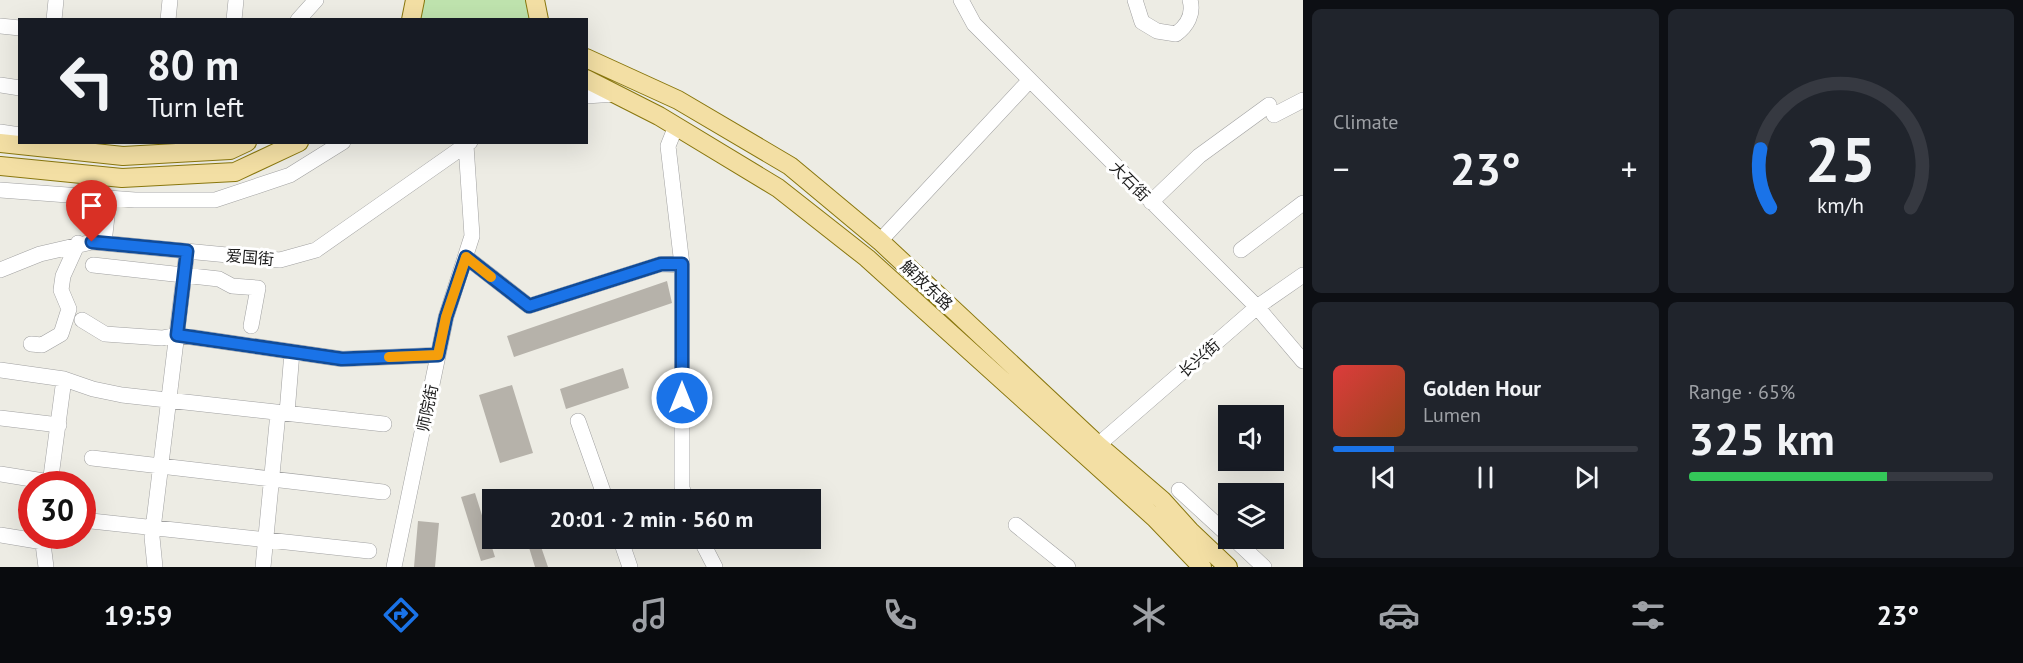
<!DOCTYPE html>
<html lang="en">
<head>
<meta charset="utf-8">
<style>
	body { margin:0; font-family:"PT Sans","Noto Sans SC",sans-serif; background:#20242c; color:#f1f3f6; height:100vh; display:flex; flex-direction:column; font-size:22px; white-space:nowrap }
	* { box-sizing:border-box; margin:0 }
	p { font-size:20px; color:#9ea1a6 }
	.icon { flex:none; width:33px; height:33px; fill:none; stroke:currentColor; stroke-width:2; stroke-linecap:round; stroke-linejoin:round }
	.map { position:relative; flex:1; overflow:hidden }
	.details { display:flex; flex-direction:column; gap:9px; padding:9px; background:#0d0f14; width:720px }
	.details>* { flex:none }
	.banner { position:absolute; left:18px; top:18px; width:570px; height:126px; border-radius:0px; box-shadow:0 6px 24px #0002; background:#171b24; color:#f1f3f6; overflow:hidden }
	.buttons { position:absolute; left:1218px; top:405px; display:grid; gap:12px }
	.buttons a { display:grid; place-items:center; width:66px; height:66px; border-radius:0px; background:#171b24; box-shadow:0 6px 24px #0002; font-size:30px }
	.speed { position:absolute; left:18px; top:471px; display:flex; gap:12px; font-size:30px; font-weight:700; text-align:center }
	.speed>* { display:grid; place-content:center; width:78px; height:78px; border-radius:50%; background:#171b24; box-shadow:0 6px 24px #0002; line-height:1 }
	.speed .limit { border:9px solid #d22; background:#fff; color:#111 }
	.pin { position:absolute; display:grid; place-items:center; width:51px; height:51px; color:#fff; margin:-62px -26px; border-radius:50% 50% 50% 0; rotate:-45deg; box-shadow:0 0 6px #0007 }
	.pin .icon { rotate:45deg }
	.me { position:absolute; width:66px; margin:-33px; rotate:0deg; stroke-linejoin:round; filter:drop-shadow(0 0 4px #0008) }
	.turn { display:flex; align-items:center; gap:21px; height:126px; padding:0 30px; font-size:27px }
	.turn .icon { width:78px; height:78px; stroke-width:2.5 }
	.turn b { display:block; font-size:42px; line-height:51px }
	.big { font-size:45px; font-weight:700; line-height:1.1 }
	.details .widget { flex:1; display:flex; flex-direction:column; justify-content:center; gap:9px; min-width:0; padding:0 21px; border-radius:9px; background:#20242c }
	.details .dial { align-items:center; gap:0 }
	.dial svg { height:156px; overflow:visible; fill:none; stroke:#363941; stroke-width:7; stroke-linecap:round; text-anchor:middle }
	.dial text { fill:#f1f3f6; stroke:none }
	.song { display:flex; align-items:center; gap:18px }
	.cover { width:72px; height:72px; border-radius:9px; background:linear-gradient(135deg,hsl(0 70% 55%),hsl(20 70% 35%)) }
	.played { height:6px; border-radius:3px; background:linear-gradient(90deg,#1a73e8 20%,#363941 20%) }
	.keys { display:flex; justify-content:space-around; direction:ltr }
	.heat { display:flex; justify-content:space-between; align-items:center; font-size:33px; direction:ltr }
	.charge { height:9px; border-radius:4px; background:linear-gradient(90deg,#34c759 65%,#363941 0) }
	.details .tiles { flex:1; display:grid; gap:9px; grid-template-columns:repeat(2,1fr) }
	.trip { position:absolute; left:482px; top:489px; width:339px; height:60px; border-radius:0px; background:#171b24; box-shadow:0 6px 24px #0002; font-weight:700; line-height:60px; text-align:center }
	.dock { display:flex; height:96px; justify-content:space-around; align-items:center; background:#090b0e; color:#9ea1a6 }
	.dock .icon { width:42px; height:42px }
	.dock .selected { color:#1a73e8 }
	.dock b { font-size:27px; color:#f1f3f6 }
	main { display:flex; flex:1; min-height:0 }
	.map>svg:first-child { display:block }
	.grass { fill:#bfe3ae }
	.building { fill:#b6b2aa }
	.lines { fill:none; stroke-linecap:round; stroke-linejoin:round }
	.minor-casing { stroke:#a1a1a1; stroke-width:16 }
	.major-casing { stroke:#89770e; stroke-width:20 }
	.minor { stroke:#fff; stroke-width:15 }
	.major { stroke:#f3dfa4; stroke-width:18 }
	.route-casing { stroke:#114b97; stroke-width:15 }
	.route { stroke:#1a73e8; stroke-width:10 }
	.slow { stroke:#f59e0b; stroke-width:10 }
	.labels { text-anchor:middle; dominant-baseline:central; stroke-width:6; stroke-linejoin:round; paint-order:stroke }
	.street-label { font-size:16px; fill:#1d1d1d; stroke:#fff }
</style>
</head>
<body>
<main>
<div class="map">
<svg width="1303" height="567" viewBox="0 0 1303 567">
	<rect width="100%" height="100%" fill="#edece4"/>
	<!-- grass -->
	<path class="grass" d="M415 0H535L539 20H411Z"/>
	<!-- building -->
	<path class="building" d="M667 281 672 303 514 357 507 336Z
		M623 368 629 388 566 409 560 389Z
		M512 385 533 453 500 463 479 395Z
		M475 493 495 557 481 561 461 497Z
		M418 521 439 523 435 567H414Z
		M538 538 548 567H535L527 541Z"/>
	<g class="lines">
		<defs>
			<path id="minor" d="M961 0 974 24 1257 307 1303 361
				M1135 0 1142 22 1157 31 1176 34C1187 26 1194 14 1190 0
				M54 20 56 0
				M168 20 170 0
				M234 20 236 0
				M298 20 316 0
				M0 26 20 28
				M0 85 20 88
				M586 96 615 94
				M1274 115 1303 100
				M676 126 668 146 682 265V487L685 500
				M0 132 20 135
				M0 190 135 200H215L290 175 343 142
				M1151 202 1199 156 1269 105
				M880 241 1029 81
				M104 243 109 198
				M1241 250 1303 203
				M466 257 529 306 661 264 682 265
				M93 265 219 279 232 286 258 288 251 326
				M0 270 40 254 92 242 280 260 316 250 470 142
				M82 320 105 334 162 338 177 335 342 359 438 355
				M31 344 42 345 61 334 69 309 61 290 63 276 78 243
				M0 370 64 379 50 484
				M64 379 93 389 122 395 384 424
				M287 413 292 352
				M0 418 59 425
				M578 421 606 500
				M1098 445 1257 307 1303 275
				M92 458 383 492
				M0 474 50 482
				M1179 490 1228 535
				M82 520 369 551
				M1016 525 1068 567
				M0 535 43 542
				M42 536 46 567
				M620 538 630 567
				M700 538 715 567
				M1233 538 1264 567
				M155 567 152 537 187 251
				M263 567 278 413
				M394 567 446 317 472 236 466 145"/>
			<path id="major" d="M535 0 539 20
				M411 20 415 0
				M586 58 678 100 790 166 880 241 1098 445 1162 500 1190 531 1228 567
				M586 79 659 116 778 188 867 258 1155 518 1202 567
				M0 143 123 156 230 150 247 142
				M0 166 122 178 235 172 299 142"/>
		</defs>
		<!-- minor casing -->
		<use href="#minor" class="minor-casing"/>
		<!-- major casing -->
		<use href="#major" class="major-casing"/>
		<!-- minor -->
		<use href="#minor" class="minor"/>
		<!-- major -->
		<use href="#major" class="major"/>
	</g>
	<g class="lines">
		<defs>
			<path id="route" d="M92 242 187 251 177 335 342 359 438 355 446 317 466 257 529 306 661 264H682V398"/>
		</defs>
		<!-- route casing -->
		<use href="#route" class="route-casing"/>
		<!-- route -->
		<use href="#route" class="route"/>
		<!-- slow -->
		<path class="slow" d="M389 357 438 355 446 317 466 257 491 277"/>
	</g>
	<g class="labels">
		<!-- street labels -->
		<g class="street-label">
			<text transform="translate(1130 181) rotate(45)">大石街</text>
			<text transform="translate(250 257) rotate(5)">爱国街</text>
			<text transform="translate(927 285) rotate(43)">解放东路</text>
			<text transform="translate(1199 358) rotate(-41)">长兴街</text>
			<text transform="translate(427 408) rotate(-78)">师院街</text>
		</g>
	</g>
</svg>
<div class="buttons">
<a><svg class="icon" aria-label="sound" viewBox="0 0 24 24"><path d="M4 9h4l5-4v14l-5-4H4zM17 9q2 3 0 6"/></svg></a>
<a><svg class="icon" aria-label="layers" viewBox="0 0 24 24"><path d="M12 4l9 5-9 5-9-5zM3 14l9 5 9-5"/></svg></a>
</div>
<div class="speed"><div class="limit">30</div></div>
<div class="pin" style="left:92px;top:242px;background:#d93025"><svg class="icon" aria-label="arrive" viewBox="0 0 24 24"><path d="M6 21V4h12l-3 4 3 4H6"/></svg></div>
<svg class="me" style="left:682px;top:398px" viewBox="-20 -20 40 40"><circle r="17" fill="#1a73e8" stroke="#fff" stroke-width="3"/><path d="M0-11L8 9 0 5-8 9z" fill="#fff"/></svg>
<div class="trip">20:01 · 2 min · 560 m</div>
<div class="banner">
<div class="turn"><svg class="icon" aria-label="left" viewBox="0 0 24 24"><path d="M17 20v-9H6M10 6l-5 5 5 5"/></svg><div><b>80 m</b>Turn left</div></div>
</div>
</div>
<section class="details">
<div class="tiles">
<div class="widget"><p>Climate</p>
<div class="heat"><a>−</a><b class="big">23°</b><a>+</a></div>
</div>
<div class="widget dial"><svg viewBox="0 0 100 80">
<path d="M14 69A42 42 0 1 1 86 69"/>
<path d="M14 69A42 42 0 0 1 9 39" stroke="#1a73e8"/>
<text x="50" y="56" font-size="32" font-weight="700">25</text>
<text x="50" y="72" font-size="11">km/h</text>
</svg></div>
<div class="widget">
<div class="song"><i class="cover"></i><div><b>Golden Hour</b><p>Lumen</p></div></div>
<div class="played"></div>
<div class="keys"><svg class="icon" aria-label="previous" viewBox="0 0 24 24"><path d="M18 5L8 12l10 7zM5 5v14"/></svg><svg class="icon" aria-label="pause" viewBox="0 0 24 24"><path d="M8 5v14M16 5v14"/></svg><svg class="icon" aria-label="next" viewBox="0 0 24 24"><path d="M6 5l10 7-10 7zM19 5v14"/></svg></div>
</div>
<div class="widget"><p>Range · 65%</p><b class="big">325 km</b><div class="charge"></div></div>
</div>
</section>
</main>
<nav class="dock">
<b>19:59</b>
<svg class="icon selected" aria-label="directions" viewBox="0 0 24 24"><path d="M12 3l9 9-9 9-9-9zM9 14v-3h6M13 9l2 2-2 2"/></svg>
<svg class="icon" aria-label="music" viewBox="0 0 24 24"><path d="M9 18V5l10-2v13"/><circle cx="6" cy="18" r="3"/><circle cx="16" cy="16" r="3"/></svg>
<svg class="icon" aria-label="phone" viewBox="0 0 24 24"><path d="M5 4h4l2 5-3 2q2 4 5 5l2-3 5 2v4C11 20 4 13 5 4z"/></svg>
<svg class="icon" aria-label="climate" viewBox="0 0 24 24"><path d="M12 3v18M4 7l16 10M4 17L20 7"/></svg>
<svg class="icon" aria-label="car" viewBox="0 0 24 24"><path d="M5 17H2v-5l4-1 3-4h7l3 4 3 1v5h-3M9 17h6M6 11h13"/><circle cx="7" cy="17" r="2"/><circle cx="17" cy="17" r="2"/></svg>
<svg class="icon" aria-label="filters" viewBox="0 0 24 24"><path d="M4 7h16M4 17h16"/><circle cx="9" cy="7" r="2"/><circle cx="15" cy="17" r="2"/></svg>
<b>23°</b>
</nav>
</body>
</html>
